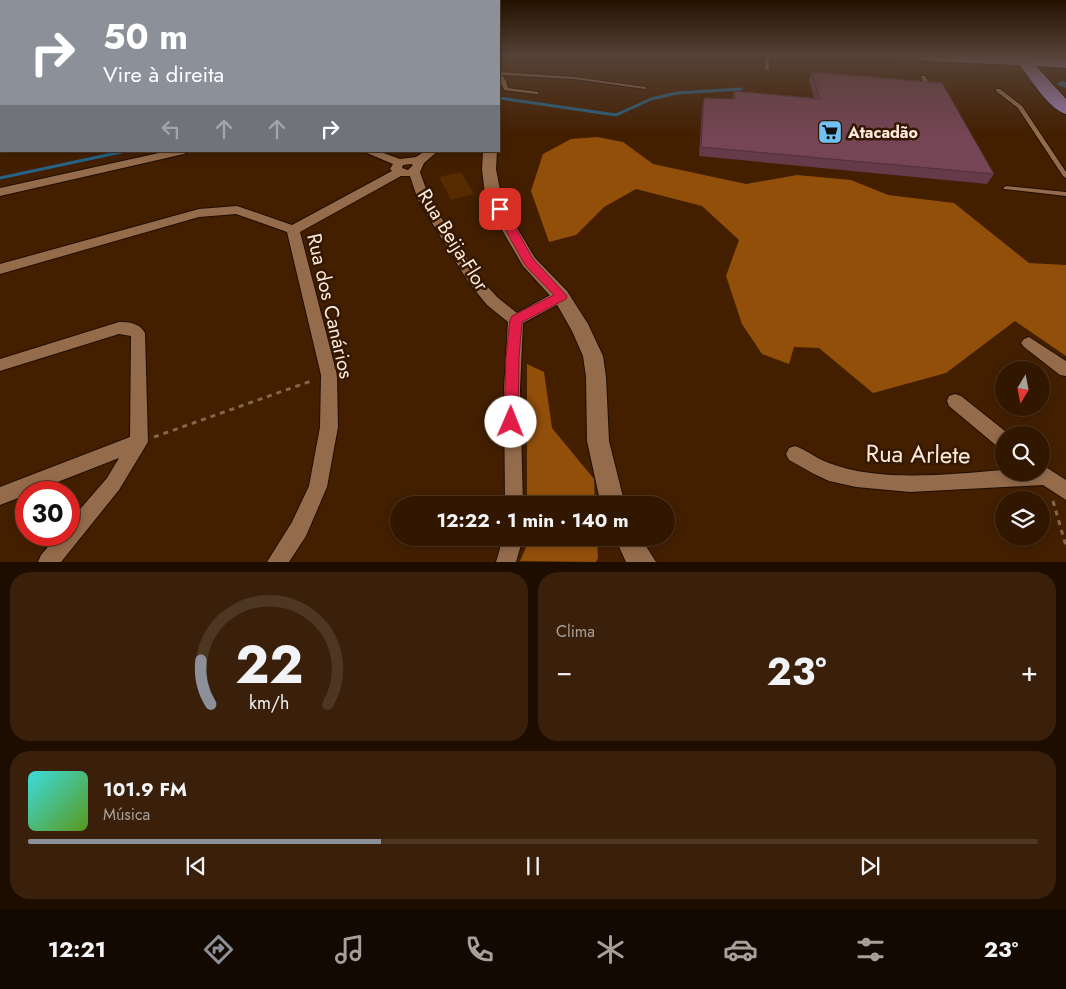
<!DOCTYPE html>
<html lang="pt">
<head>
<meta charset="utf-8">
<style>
	body { margin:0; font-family:Jost,sans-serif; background:#3a200a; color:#f1f3f6; height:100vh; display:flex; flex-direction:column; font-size:19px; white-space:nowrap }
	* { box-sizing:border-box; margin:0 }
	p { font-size:16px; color:#a89f99 }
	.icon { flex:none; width:28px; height:28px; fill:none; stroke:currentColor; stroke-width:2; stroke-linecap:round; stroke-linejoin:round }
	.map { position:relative; height:562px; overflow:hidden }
	.side { display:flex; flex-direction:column; gap:10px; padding:10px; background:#1c0d00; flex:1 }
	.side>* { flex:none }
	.hud { position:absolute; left:0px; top:0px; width:500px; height:152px; box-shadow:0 2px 8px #0003,0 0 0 1px #4d3622; background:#8c9099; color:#fff; overflow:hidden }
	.needle { width:32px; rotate:190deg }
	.fabs { position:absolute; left:995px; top:361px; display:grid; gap:10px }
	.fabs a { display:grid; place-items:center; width:55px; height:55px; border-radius:50%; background:#321700; box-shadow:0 2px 8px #0003,0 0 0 1px #4d3622; font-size:25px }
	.speed { position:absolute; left:15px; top:481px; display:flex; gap:10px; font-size:25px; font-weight:700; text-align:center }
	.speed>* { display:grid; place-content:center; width:65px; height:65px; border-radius:50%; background:#321700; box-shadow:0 2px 8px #0003,0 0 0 1px #4d3622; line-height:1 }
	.speed .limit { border:8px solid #d22; background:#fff; color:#111 }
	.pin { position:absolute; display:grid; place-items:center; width:42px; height:42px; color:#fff; margin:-21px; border-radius:10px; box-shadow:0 2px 8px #0006 }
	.me { position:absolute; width:55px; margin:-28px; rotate:1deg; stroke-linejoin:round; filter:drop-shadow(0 0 4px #0008) }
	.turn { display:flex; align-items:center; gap:18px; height:105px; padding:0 20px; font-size:22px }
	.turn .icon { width:65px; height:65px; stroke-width:2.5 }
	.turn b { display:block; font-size:35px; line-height:42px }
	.lanes { display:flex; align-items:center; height:48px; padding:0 20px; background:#0003; justify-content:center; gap:25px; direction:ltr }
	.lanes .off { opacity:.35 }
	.big { font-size:38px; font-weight:700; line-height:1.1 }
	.side .widget { flex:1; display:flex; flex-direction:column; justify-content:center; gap:8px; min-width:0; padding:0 18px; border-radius:20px; background:#3a200a }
	.side .dial { align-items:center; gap:0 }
	.dial svg { height:130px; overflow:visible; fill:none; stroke:#4d3622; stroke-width:7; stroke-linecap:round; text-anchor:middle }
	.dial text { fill:#f1f3f6; stroke:none }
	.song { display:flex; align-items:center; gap:15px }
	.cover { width:60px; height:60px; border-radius:8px; background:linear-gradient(135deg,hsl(180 70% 55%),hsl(90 70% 35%)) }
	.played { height:5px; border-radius:2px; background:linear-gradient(90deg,#8c9099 35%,#4d3622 35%) }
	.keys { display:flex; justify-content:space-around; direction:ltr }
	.heat { display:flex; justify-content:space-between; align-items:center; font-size:28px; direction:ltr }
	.side .tiles { flex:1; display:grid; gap:10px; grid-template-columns:1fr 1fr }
	.widget:last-child { grid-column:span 2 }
	.trip { position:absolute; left:390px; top:496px; width:285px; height:50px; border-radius:25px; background:#321700; box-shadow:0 2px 8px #0003,0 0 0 1px #4d3622; font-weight:700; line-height:50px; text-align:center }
	.tab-bar { display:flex; height:80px; justify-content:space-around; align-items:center; background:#140900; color:#a89f99 }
	.tab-bar .icon { width:35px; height:35px }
	.tab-bar .selected { color:#8c9099 }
	.tab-bar b { font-size:22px; color:#f1f3f6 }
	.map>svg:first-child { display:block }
	.green { fill:#562b00 }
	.forest { fill:#914f0a }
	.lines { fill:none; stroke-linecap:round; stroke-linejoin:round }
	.stream { stroke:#256387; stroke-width:3 }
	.canal { fill:#256387; fill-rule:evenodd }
	.service-casing { stroke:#200d01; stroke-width:2 }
	.minor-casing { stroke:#200d01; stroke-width:2 }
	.tertiary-casing { stroke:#200d01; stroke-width:2 }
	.trunk-casing { stroke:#200d01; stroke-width:2 }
	.path { stroke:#84664d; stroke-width:3; stroke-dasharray:5 5; stroke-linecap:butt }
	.service { fill:#946b4b; fill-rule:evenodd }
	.minor { fill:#946b4b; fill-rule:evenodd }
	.tertiary { fill:#946b4b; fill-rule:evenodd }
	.trunk { fill:#987eae; fill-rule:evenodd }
	.wall { fill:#653a49 }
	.building { fill:#754455; stroke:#52303c }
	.route { fill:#e11d48; stroke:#92132f }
	.labels { text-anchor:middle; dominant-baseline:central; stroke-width:5; stroke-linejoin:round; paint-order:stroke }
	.far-poi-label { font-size:16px; font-weight:bold; fill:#fdeadc; stroke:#341801; text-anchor:start }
	.street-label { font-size:20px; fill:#fdeadc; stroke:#341801 }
	.near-street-label { font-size:24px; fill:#fdeadc; stroke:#341801 }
</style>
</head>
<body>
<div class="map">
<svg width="1066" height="562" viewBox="0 0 1066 562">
	<rect width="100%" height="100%" fill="#431f00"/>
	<!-- green -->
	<path class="green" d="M461 172 474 194 451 200 439 177Z"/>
	<!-- forest -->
	<path class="forest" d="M597 137 623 142 653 164 746 184 797 175 851 180 888 195 954 203 1029 263 1066 265V356L1015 321 946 373 873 393 819 348 794 347 789 364 762 354 742 324 726 276 739 240 702 206 636 189 604 207 576 235 549 242 531 191 543 154 571 139Z
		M527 364 544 372 552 428 594 479 595 505H527Z
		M527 538H597L598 558 596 562 520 561 527 545Z"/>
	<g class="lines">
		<!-- stream -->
		<path class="stream" d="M500 98 616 115 651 99 677 93 741 89
			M0 178 126 151"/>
		<!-- canal -->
		<path class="canal" d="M1062 81 1066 82V88L1056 84Z"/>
		<defs>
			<path id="service" d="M765 56H769V69L767 70 765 69Z
				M880 56 929 58 931 59 929 60 882 57Z
				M499 72 574 77 645 87 647 88 645 89 574 79 502 75 506 81 508 88 538 92V94H536L504 90C502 85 498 77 499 72Z
				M921 76H925L929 84V85H925L921 77Z
				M996 89H1000L1022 106 1066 172V178L1063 176 1018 108 996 91Z
				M1006 186 1066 192V196L1004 189 1003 188Z"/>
			<path id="minor" d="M168 151H189L184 154 0 196V188Z
				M362 151H378L400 159 416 157 425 151H438L424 163 420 172 430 200 479 277 497 297 517 313 556 292 561 291 566 292 568 296 566 300 523 323 520 389 523 505H505L504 389 508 322 487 305 469 283 418 200 410 176H401L300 232 337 375 338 427 327 487 306 536 289 562H267L292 522 309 486 320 427 321 375 287 232 236 214 199 217 0 274V264L199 209 237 206 292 225 392 171 390 169 393 164ZM411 164 413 165 408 170 402 168 403 165Z
				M119 322C129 322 140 323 145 333L148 442 119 490 61 562H38L41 555 58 535H69V522L107 478 119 458 32 492H26V495L0 505V487L130 437 131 336 119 334 0 371V359Z
				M1029 337 1066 361V376L1060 375 1024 347 1021 343 1024 339Z
				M955 394 961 396 1010 435H1004V449L998 447 949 406 947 401 949 396Z
				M795 446C807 450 817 459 829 463 881 483 950 474 1004 470V472H1041V464L1066 480V500L1043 485 910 492 856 487 829 481 814 474 789 460 786 454 789 448Z
				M503 538H523L516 562H496Z"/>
			<path id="tertiary" d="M483 151H497L496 169 501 195 514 223 535 258 567 291 588 324 603 356 606 377 609 441 625 505H601L587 441 586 377 583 356 572 331 555 301 523 266 498 223 485 195 482 169Z
				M615 538H641L656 562H626Z"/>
			<path id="trunk" d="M919 56H1028L1066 58V68L1036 66 1066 99V114C1050 110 1030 79 1020 65L926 61 921 59Z"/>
		</defs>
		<!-- service casing -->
		<use href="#service" class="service-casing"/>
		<!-- minor casing -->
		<use href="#minor" class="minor-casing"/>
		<!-- tertiary casing -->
		<use href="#tertiary" class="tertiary-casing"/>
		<!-- trunk casing -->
		<use href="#trunk" class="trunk-casing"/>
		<!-- path -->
		<path class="path" d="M154 437 314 380
			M1053 501 1066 546"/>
		<!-- service -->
		<use href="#service" class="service"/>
		<!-- minor -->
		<use href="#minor" class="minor"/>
		<!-- tertiary -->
		<use href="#tertiary" class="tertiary"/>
		<!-- trunk -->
		<use href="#trunk" class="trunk"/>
	</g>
	<!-- wall -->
	<path class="wall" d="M812 72 994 174 987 184 699 156 702 107 704 98 732 99 734 91 814 98 809 80Z
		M1 99V138H0V100Z"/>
	<!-- building -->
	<path class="building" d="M812 72 942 83 994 174 701 147 704 98 735 99 734 91 820 99Z
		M1 99V126H0V100Z"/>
	<!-- sky -->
	<linearGradient id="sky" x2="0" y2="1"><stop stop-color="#251100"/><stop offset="0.41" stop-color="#554237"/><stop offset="1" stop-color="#554237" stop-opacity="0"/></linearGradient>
	<rect width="1066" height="135" fill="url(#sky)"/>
	<!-- route -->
	<path class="route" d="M500 206 505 209 533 259 567 296 566 299 522 322 519 357 518 422 516 427 511 429 506 427 504 422 506 357 510 320 512 316 554 295 525 265 494 209Z"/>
	<!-- icons -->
	<defs>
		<symbol id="supermarket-square" viewBox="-11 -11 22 22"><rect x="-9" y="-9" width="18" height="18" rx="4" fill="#71c1f5" stroke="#341801"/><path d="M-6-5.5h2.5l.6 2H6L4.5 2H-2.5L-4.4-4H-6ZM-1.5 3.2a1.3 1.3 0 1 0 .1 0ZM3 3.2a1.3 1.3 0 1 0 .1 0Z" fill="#111"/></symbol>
	</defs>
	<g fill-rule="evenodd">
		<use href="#supermarket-square" x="816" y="118" width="28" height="28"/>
	</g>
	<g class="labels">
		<!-- far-poi labels -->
		<g class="far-poi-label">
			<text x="848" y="132">Atacadão</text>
		</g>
		<!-- street labels -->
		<g class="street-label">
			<text transform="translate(453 240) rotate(58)">Rua Beija-Flor</text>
			<text transform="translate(330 306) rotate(77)">Rua dos Canários</text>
		</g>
		<!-- near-street labels -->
		<g class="near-street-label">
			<text transform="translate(918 454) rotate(1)">Rua Arlete</text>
		</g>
	</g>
</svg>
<div class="fabs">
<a><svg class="needle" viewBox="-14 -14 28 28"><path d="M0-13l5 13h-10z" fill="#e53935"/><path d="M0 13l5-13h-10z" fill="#a89f99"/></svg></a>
<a><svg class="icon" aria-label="search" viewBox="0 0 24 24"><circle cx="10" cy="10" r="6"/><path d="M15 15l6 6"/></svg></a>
<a><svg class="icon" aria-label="layers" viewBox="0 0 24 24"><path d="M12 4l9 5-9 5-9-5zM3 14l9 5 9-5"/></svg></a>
</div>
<div class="speed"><div class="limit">30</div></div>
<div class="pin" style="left:500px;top:209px;background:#d93025"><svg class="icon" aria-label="arrive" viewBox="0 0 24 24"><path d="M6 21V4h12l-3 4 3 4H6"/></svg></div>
<svg class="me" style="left:511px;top:422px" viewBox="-20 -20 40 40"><circle r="19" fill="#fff"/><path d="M0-13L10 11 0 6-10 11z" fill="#e11d48"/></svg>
<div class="trip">12:22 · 1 min · 140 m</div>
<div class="hud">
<div class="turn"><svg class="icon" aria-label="right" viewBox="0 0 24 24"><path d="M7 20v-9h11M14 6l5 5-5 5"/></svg><div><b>50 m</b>Vire à direita</div></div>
<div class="lanes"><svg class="icon off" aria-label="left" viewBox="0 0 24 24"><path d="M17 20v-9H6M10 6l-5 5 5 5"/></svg><svg class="icon off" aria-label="ahead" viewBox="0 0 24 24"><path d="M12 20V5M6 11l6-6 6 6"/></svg><svg class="icon off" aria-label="ahead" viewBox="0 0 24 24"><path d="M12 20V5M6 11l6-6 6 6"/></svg><svg class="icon" aria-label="right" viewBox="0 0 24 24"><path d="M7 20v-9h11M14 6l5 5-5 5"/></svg></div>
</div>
</div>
<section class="side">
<div class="tiles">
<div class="widget dial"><svg viewBox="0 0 100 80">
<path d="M14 69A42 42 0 1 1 86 69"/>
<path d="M14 69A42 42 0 0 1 8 42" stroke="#8c9099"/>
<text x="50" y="56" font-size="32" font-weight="700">22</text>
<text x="50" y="72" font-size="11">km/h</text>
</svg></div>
<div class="widget"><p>Clima</p>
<div class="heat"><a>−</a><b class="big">23°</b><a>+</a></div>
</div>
<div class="widget">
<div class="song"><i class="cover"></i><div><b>101.9 FM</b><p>Música</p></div></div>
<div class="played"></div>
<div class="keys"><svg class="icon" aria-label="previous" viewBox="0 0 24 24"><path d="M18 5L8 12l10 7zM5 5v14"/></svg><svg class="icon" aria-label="pause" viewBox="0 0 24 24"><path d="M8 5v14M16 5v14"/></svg><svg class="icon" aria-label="next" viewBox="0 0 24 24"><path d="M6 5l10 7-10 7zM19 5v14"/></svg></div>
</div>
</div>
</section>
<nav class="tab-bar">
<b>12:21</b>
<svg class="icon selected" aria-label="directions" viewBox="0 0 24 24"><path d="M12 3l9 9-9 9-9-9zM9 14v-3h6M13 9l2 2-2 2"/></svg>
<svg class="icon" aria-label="music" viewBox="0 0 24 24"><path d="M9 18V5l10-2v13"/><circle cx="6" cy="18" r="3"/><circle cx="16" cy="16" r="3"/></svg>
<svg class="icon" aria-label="phone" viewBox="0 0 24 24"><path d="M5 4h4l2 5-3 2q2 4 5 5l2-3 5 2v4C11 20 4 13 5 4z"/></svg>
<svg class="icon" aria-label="climate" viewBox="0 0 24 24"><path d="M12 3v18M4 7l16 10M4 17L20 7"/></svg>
<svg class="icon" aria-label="car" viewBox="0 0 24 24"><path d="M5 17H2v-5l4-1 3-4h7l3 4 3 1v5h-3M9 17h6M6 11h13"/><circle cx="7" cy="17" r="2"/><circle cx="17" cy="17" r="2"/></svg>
<svg class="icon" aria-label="filters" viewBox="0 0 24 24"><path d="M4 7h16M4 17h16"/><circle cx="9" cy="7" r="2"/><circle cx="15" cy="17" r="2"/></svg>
<b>23°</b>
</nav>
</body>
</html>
